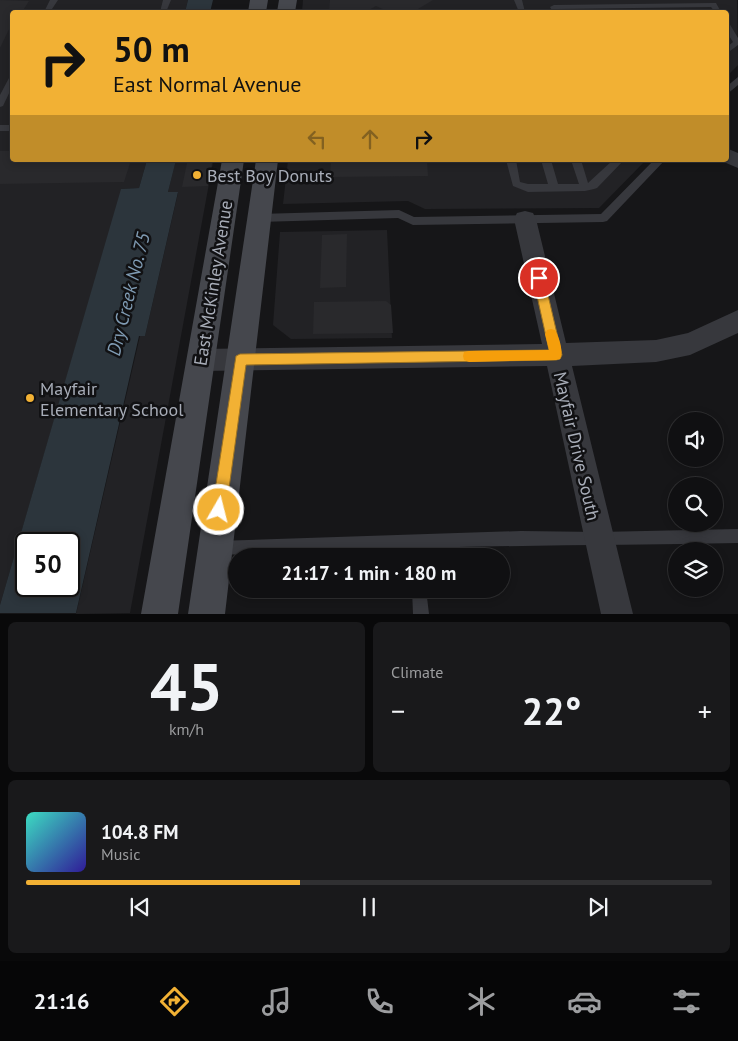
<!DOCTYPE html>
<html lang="en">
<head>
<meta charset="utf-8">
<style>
	body { margin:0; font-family:"PT Sans",sans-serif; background:#19191b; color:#f1f3f6; height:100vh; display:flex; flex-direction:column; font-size:19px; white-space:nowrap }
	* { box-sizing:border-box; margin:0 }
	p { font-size:16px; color:#9c9d9f }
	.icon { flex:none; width:28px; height:28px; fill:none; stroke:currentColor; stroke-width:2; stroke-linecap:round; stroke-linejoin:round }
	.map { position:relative; height:614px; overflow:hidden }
	.panel { display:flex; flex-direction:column; gap:8px; padding:8px; background:#09090a; flex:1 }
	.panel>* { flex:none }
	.hud { position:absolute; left:10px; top:10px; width:719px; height:152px; border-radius:5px; box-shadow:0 2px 8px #0003,0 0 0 1px #303032; background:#f2b134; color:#111; overflow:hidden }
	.buttons { position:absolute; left:668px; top:412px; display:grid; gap:10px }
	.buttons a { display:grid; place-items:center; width:55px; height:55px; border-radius:50%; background:#101012; box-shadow:0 2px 8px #0003,0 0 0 1px #303032; font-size:25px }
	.speed { position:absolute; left:15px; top:532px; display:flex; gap:10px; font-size:25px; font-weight:700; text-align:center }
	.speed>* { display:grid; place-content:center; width:65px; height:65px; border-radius:50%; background:#101012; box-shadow:0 2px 8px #0003,0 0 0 1px #303032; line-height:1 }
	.speed .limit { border:2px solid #111; border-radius:8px; background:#fff; color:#111 }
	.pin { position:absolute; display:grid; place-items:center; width:42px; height:42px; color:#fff; margin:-21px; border:2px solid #fff; border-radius:50%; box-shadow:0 1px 5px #0007 }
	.me { position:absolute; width:55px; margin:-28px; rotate:8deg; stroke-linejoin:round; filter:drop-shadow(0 0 4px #0008) }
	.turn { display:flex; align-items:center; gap:18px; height:105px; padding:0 20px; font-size:22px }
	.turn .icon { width:65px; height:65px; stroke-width:2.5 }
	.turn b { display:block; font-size:35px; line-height:42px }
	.lanes { display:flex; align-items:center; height:48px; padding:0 20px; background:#0003; justify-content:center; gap:25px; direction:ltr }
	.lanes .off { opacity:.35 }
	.big { font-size:38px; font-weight:700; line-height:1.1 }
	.panel .card { flex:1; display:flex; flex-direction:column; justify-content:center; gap:8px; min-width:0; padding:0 18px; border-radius:8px; background:#19191b }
	.panel .dial { align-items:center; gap:0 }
	.dial b { font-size:65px; line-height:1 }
	.song { display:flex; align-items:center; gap:15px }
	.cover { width:60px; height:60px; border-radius:8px; background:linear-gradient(135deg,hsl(170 70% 55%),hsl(250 70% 35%)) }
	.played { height:5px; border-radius:2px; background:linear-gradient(90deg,#f2b134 40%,#303032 40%) }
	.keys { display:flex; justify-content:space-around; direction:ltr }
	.heat { display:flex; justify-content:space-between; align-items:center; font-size:28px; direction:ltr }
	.panel .tiles { flex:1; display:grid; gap:8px; grid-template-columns:1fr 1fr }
	.card:last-child { grid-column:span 2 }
	.trip { position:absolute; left:228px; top:548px; width:282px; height:50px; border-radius:25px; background:#101012; box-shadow:0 2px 8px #0003,0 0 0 1px #303032; font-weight:700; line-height:50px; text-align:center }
	.tabs { display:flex; height:80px; justify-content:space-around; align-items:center; background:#060607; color:#9c9d9f }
	.tabs .icon { width:35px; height:35px }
	.tabs .on { color:#f2b134 }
	.tabs b { font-size:22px; color:#f1f3f6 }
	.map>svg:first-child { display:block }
	.built { fill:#222225 }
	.water { fill:#2c353c; fill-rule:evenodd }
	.building { fill:#29292c }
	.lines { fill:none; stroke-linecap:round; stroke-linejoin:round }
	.service { fill:#37383d; fill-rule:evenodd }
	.minor { fill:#37383d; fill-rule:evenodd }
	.secondary { fill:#45474d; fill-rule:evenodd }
	.route { fill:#f2b134; stroke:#9d7322 }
	.slow { fill:#f59e0b }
	.poi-dot { fill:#f2b134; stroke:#111113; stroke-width:2 }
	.labels { text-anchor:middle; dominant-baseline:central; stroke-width:5; stroke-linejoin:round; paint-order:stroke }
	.poi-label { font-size:18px; fill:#a8adb8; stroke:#111113; text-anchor:start }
	.street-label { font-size:18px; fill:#a8adb8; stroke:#111113 }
	.water-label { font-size:19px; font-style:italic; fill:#7f9bb3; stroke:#111113 }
</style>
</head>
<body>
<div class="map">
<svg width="738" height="614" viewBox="0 0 738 614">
	<rect width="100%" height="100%" fill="#161618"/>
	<!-- built -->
	<path class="built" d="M0 0H188L185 12H12V160H147L139 188 122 189 0 605Z
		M303 0H737L738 65 726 77V12H302Z
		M288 160H646L599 208 425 209 408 201 283 204Z
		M213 162 130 613 76 614 140 336H145L178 193 168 192 175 163Z
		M387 230 392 338 291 339 273 325 280 232Z"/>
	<!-- water -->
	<path class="water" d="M188 0H213L210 12H185Z
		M147 160H176L168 192H178L145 336H139L76 613H0V605L121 189 139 188ZM26 544H69V586H26Z"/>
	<!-- building -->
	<path class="building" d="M0 0 29 1 22 12H12V23L0 48Z
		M330 0H433L413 12H389L376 6 365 12H329Z
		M0 151H12V160H131L124 182 0 184Z
		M331 160H427L428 176 330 177Z
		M187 163H212L208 186 182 187Z
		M347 234 346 287 320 288 322 235Z
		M386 301 391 305 393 333 313 334 314 302Z"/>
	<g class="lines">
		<!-- service -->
		<path class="service" d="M50 0H58L50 12H44Z
			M163 0H171L166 12H160Z
			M514 0H522L525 12H519Z
			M713 3H716L721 12H715L711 7 559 9V12H553L550 7 554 5Z
			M726 23H729L738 38V45L726 54V48L733 42 726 31Z
			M738 77V85L726 95V87Z
			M9 78H12V87L3 106 0 107V95Z
			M0 125H12V131H0Z
			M506 160H516L520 182 528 184H548L541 160H551L558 184H579L571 160H581L588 183 613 160H624L597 188 594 189 585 191 528 192 513 186Z
			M654 160H665L607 221 603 222 413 225 398 218 259 222 254 218 259 214 399 210 414 217 601 214Z
			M738 529V543C634 545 529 545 425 548V556H411L410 549 217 555 212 553 210 548 212 543 217 541 521 531 599 532Z
			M412 589H426L429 614H413Z"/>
		<!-- minor -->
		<path class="minor" d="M726 148 738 153V168L719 160H726Z
			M525 211 533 213 536 219 566 343 656 340 688 333 738 310V333L690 355 656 362 572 366 633 614H601L547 366 200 371 191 368 187 360 191 352 200 349 542 344 514 219 517 213Z"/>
		<!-- secondary -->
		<path class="secondary" d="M250 0H268L266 12H248Z
			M279 0H297L295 12H277Z
			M222 160H244L178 614H141Z
			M256 160H278L225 614H188Z"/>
	</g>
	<!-- route -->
	<path class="route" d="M539 273 544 278 562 355 560 359 556 360 246 365 226 510 224 515 219 517 214 515 212 510 236 356 240 354 549 350 533 278Z"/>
	<!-- slow -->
	<path class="slow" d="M551 329 555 330C559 337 564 351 560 359L556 360 469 362 464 360 463 356 464 352 469 351 549 350 545 334 547 330Z"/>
	<!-- markers -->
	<g class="poi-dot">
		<circle cx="197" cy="175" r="5"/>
		<circle cx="30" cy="398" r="5"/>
	</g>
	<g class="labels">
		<!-- poi labels -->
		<g class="poi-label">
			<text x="207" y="175">Best Boy Donuts</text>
			<text x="40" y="388">Mayfair<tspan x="40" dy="21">Elementary School</tspan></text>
		</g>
		<!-- street labels -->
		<g class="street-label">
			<text transform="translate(213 283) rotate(-81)">East McKinley Avenue</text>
			<text transform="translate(577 446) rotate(77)">Mayfair Drive South</text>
		</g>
		<!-- water labels -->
		<g class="water-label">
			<text transform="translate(128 294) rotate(-76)">Dry Creek No. 75</text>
		</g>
	</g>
</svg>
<div class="buttons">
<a><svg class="icon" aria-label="sound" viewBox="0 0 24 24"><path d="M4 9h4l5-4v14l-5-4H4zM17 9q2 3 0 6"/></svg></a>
<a><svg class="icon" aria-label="search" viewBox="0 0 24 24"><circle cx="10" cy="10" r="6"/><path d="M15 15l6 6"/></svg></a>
<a><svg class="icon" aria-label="layers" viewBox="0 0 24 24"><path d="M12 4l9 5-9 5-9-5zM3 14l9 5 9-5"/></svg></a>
</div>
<div class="speed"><div class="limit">50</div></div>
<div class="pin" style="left:539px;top:278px;background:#d93025"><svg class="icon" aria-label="arrive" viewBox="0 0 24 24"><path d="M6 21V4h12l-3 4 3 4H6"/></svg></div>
<svg class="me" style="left:219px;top:510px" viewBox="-20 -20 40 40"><circle r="17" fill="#f2b134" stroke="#fff" stroke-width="3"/><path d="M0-11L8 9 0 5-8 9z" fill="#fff"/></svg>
<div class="trip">21:17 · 1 min · 180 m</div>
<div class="hud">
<div class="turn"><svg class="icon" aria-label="right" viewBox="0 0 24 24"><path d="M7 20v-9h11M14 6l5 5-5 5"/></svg><div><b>50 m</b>East Normal Avenue</div></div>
<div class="lanes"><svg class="icon off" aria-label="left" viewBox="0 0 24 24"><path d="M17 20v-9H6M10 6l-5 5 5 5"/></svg><svg class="icon off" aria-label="ahead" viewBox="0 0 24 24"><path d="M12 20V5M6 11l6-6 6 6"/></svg><svg class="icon" aria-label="right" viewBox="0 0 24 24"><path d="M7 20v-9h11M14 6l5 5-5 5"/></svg></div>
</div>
</div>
<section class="panel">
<div class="tiles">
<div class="card dial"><b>45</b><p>km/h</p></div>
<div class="card"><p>Climate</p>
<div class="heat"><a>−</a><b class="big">22°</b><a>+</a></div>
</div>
<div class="card">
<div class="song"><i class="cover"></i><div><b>104.8 FM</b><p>Music</p></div></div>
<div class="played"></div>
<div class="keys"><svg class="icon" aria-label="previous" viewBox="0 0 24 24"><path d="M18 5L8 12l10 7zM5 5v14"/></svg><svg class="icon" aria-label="pause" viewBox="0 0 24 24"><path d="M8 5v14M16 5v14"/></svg><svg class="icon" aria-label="next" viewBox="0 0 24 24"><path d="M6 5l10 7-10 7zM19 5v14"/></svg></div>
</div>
</div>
</section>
<nav class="tabs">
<b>21:16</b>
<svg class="icon on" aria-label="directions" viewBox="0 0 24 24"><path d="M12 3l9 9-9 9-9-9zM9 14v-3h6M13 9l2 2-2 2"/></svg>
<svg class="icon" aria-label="music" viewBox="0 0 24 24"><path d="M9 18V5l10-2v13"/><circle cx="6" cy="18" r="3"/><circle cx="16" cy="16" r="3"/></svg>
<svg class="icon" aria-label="phone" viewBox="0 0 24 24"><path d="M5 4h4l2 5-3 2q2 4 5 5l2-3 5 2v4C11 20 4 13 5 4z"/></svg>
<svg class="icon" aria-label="climate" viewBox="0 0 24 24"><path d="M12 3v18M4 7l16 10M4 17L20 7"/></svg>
<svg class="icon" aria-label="car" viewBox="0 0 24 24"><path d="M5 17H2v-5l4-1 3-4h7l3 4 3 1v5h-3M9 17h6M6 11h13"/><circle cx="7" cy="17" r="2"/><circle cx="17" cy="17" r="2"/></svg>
<svg class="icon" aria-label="filters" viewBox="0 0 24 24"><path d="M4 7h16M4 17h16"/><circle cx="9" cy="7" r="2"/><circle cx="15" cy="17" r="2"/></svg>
</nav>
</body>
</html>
